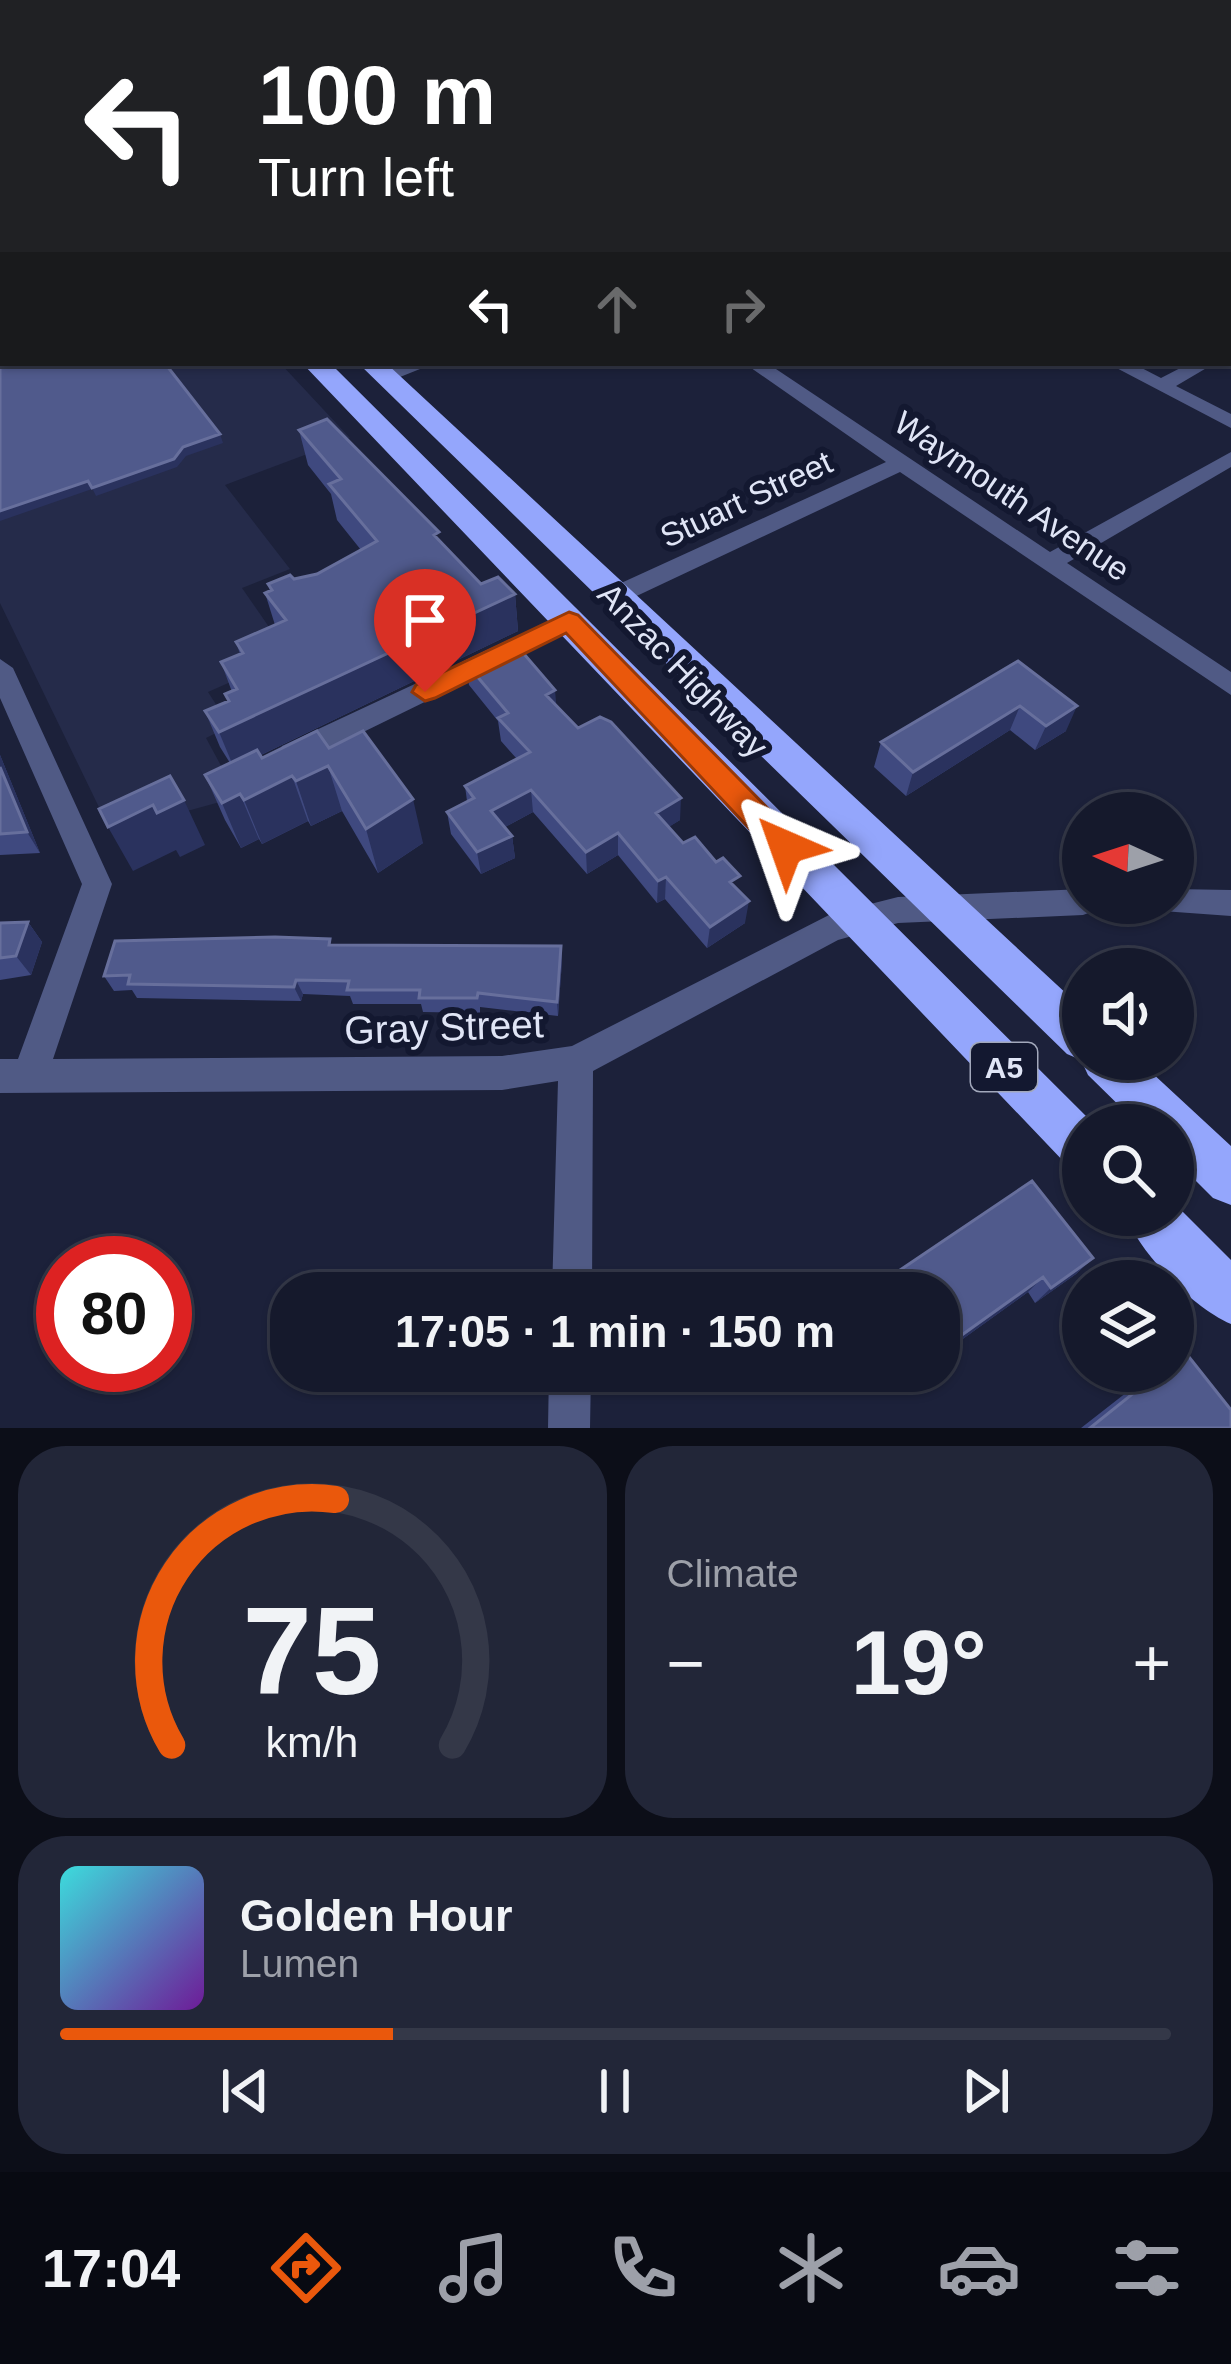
<!DOCTYPE html>
<html lang="en">
<head>
<meta charset="utf-8">
<style>
	body { margin:0; font-family:Helvetica,sans-serif; background:#222638; color:#f1f3f6; height:100vh; display:flex; flex-direction:column; font-size:45px; white-space:nowrap }
	* { box-sizing:border-box; margin:0 }
	p { font-size:39px; color:#9da0a9 }
	.icon { flex:none; width:66px; height:66px; fill:none; stroke:currentColor; stroke-width:2; stroke-linecap:round; stroke-linejoin:round }
	.map { position:relative; height:1428px; overflow:hidden }
	.panel { display:flex; flex-direction:column; gap:18px; padding:18px; background:#0c0e18; flex:1 }
	.panel>* { flex:none }
	.guide { position:absolute; left:0px; top:0px; width:1233px; height:366px; box-shadow:0 3px 9px #0004,0 0 0 3px #343848; background:#202124; color:#fff; overflow:hidden }
	.needle { width:78px; rotate:273deg }
	.buttons { position:absolute; left:1062px; top:792px; display:grid; gap:24px }
	.buttons a { display:grid; place-items:center; width:132px; height:132px; border-radius:50%; background:#15192c; box-shadow:0 3px 9px #0004,0 0 0 3px #343848; font-size:60px }
	.speed { position:absolute; left:36px; top:1236px; display:flex; gap:24px; font-size:60px; font-weight:700; text-align:center }
	.speed>* { display:grid; place-content:center; width:156px; height:156px; border-radius:50%; background:#15192c; box-shadow:0 3px 9px #0004,0 0 0 3px #343848; line-height:1 }
	.speed .limit { border:18px solid #d22; background:#fff; color:#111 }
	.pin { position:absolute; display:grid; place-items:center; width:102px; height:102px; color:#fff; margin:-123px -51px; border-radius:50% 50% 50% 0; rotate:-45deg; box-shadow:0 0 12px #0007 }
	.pin .icon { rotate:45deg }
	.me { position:absolute; width:132px; margin:-66px; rotate:317deg; stroke-linejoin:round; filter:drop-shadow(0 0 9px #0008) }
	.turn { display:flex; align-items:center; gap:42px; height:252px; padding:0 60px; font-size:54px }
	.turn .icon { width:156px; height:156px; stroke-width:2.5 }
	.turn b { display:block; font-size:84px; line-height:102px }
	.lanes { display:flex; align-items:center; height:114px; padding:0 60px; background:#0003; justify-content:center; gap:60px; direction:ltr }
	.lanes .off { opacity:.35 }
	.big { font-size:90px; font-weight:800; line-height:1.1 }
	.panel .tile { flex:1; display:flex; flex-direction:column; justify-content:center; gap:18px; min-width:0; padding:0 42px; border-radius:48px; background:#222638 }
	.panel .dial { align-items:center; gap:0 }
	.dial svg { height:312px; overflow:visible; fill:none; stroke:#343848; stroke-width:7; stroke-linecap:round; text-anchor:middle }
	.dial text { fill:#f1f3f6; stroke:none }
	.song { display:flex; align-items:center; gap:36px }
	.cover { width:144px; height:144px; border-radius:18px; background:linear-gradient(135deg,hsl(180 70% 55%),hsl(280 70% 35%)) }
	.played { height:12px; border-radius:6px; background:linear-gradient(90deg,#ea580c 30%,#343848 30%) }
	.keys { display:flex; justify-content:space-around; direction:ltr }
	.heat { display:flex; justify-content:space-between; align-items:center; font-size:66px; direction:ltr }
	.panel .tiles { flex:1; display:grid; gap:18px; grid-template-columns:1fr 1fr }
	.tile:last-child { grid-column:span 2 }
	.trip { position:absolute; left:270px; top:1272px; width:690px; height:120px; border-radius:48px; background:#15192c; box-shadow:0 3px 9px #0004,0 0 0 3px #343848; font-weight:800; line-height:120px; text-align:center }
	.dock { display:flex; height:192px; justify-content:space-around; align-items:center; background:#080a12; color:#9da0a9 }
	.dock .icon { width:84px; height:84px }
	.dock .selected { color:#ea580c }
	.dock b { font-size:54px; color:#f1f3f6 }
	.map>svg:first-child { display:block }
	.built { fill:#252b4a }
	.lines { fill:none; stroke-linecap:round; stroke-linejoin:round }
	.minor { fill:#505a85; fill-rule:evenodd }
	.highway { fill:#94a6fc; fill-rule:evenodd }
	.tram { stroke:#a3a8bb; stroke-width:3 }
	.wall { fill:#3f497f }
	.shaded-wall { fill:#2a325e }
	.building { fill:#505a8c; stroke:#676f9c; stroke-width:3 }
	.route { fill:#ea580c; stroke:#983908; stroke-width:3 }
	.labels { text-anchor:middle; dominant-baseline:central; stroke-width:12; stroke-linejoin:round; paint-order:stroke }
	.shield { fill:#131830; stroke:#a2a8bb; stroke-width:3 }
	.shield-label { font-size:30px; font-weight:bold; fill:#e0e5f6 }
	.street-label { font-size:33px; fill:#e0e5f6; stroke:#131830 }
	.near-street-label { font-size:39px; fill:#e0e5f6; stroke:#131830 }
</style>
</head>
<body>
<div class="map">
<svg width="1231" height="1428" viewBox="0 0 1231 1428">
	<rect width="100%" height="100%" fill="#1c213a"/>
	<!-- built -->
	<path class="built" d="M0 259 3 363H280L350 438 225 485 290 569 242 588 289 656 208 692 230 726 206 738 238 797 111 832 0 603Z"/>
	<g class="lines">
		<!-- minor -->
		<path class="minor" d="M488 0H500V3H488Z
			M868 0H883L886 3H871Z
			M932 0H948L951 3H935Z
			M1081 0H1093L1096 3H1084Z
			M1230 19H1231V27H1230Z
			M0 72H3V80H0Z
			M1230 79H1231V87H1230Z
			M1230 117H1231V125H1230Z
			M1230 154H1231V162H1230Z
			M3 244V254L0 255V245Z
			M1230 254H1231V265H1230Z
			M1230 344H1231V356H1230Z
			M406 363H435L385 383 375 377Z
			M744 363H767L1050 552 1231 452V467L1067 563 1231 672V695L900 472 626 601H608L605 595 608 589 886 462Z
			M1107 363H1132L1161 378 1190 363H1215L1176 386 1231 414V428Z
			M569 612 578 615 581 621 578 627 302 762H282L278 754 282 746Z
			M0 659 13 668 112 884 53 1059 502 1056 572 1046 831 914 898 897 1083 889V903H1098L1094 911 1083 915 898 923 838 940 593 1071 592 1293H552L558 1081 502 1090 0 1093V1059H18L82 884 0 698Z
			M1173 889 1231 890V916L1162 911 1158 903H1173Z
			M549 1371H591L590 1428H548Z"/>
		<!-- highway -->
		<path class="highway" d="M0 1 6 3 3 14 0 13Z
			M0 37 3 38V50L0 49Z
			M302 363H330L1095 1125H1083V1171L1066 1164Z
			M358 363H386L1083 1009V1059H1137L1231 1146V1205L1213 1198 1173 1158V1125H1139L1088 1075 1081 1060 1067 1054Z
			M1173 1202 1231 1260V1324C1193 1308 1140 1253 1125 1215H1173Z"/>
		<!-- tram -->
		<path class="tram" d="M902 0 909 3"/>
	</g>
	<!-- wall -->
	<path class="wall" d="M299 430 440 541 481 584 515 594 518 631 261 755 262 758 329 748 423 843 378 873 342 811 311 826 308 821 262 844 259 839 241 848 225 820 205 775 230 763 220 747 205 711 228 701 232 692 221 662 240 654 236 642 275 625 265 593 270 591 268 584 317 574 361 550 337 520 331 494 308 465Z
		M1018 661 1066 731 1035 750 1010 730 906 796 874 767 881 742Z
		M465 662 556 706 578 728 680 820 668 827 683 843 738 890 745 923 707 948 665 899 657 903 618 855 587 874 533 812 505 827 512 836 515 858 481 874 451 834 447 812 467 801 465 786 517 759 501 741 498 721 469 685Z
		M0 755 40 853 0 855Z
		M28 922 42 942 31 975 0 980V923Z
		M332 945 561 946 562 961 558 1016 480 1007V1013L423 1012 421 1004H353L350 996 303 994 301 1001 137 998 132 990 114 991 104 976Z
		M1093 1258 1076 1274 1035 1303 1028 1292 939 1356V1293Z
		M1185 1352 1231 1428H1081L1154 1371H1173V1359Z"/>
	<!-- shaded-wall -->
	<path class="shaded-wall" d="M220 434 223 443 186 456 177 467 96 496 92 488 183 447Z
		M88 481 92 489 0 521V511Z
		M515 594 518 631 234 768 219 732Z
		M555 690 557 713 546 695Z
		M1020 706 1010 730 906 796 913 772Z
		M1077 706 1066 731 1035 750 1046 726Z
		M0 755 40 853 27 832 0 767Z
		M328 766 342 811 311 826 296 781Z
		M292 776 308 821 262 844 244 800Z
		M531 790 533 812 494 833 491 811Z
		M240 794 259 839 241 848 222 803Z
		M681 798 680 820 655 836 656 813Z
		M413 799 423 843 378 873 366 829Z
		M184 800 205 845 180 857 176 850 133 871 108 827 153 805Z
		M618 833V855L587 874 586 852Z
		M512 836 515 858 481 874 477 852Z
		M666 877 665 899 657 903 658 881Z
		M749 901 745 923 707 948 710 927Z
		M28 922 42 942 31 975 16 956Z
		M561 946 562 961 558 1016 557 1002Z
		M296 980 303 994 301 1001 294 987Z
		M1093 1258 1076 1274 1035 1303 1051 1288Z
		M1043 1277 1028 1292 939 1356 945 1347Z"/>
	<!-- building -->
	<path class="building" d="M3 134V182H0V135Z
		M0 257H3V363H171L167 366 220 434 183 447 174 459 92 488 88 481 0 511Z
		M327 419 439 532 434 535 481 584 498 577 515 594 219 732 205 711 229 701 225 694 237 689 221 662 243 653 236 642 286 620 265 593 272 590 268 584 290 575 294 579 317 574 377 541 329 484 341 479 299 430Z
		M512 640 555 690 546 695 578 728 600 717 611 722 681 798 656 813 683 843 695 837 716 862 723 858 740 876 730 882 749 901 710 927 666 877 658 881 618 833 586 852 531 790 491 811 512 836 477 852 447 812 474 798 465 786 530 752 498 718 508 713 465 662Z
		M1018 661 1077 706 1046 726 1020 706 913 772 881 742Z
		M317 731 329 748 363 731 413 799 366 829 328 766 296 781 292 776 244 800 240 794 222 803 205 775 257 750 262 758Z
		M0 767 27 832 0 834Z
		M170 776 184 800 157 813 153 805 108 827 99 809Z
		M28 922 16 956 0 958V923Z
		M275 937 330 939 329 945 561 946 557 1002 478 993 477 998H419L420 990H347L349 981 296 980 294 987 128 984 130 975 104 976 115 941Z
		M1032 1181 1093 1258 1051 1288 1043 1277 945 1347 939 1337V1293H866Z
		M1185 1352 1231 1410V1428H1090L1161 1371H1173V1362Z"/>
	<!-- route -->
	<path class="route" d="M569 612 578 615 797 838 801 847 797 856H775L566 633 435 698 425 701 412 692 416 685Z"/>
	<g class="labels">
		<!-- shield labels -->
		<rect class="shield" x="971" y="1043" width="66" height="48" rx="9"/>
		<g class="shield-label">
			<text x="1004" y="1067">A5</text>
		</g>
		<!-- street labels -->
		<g class="street-label">
			<text transform="translate(1012 496) rotate(34)">Waymouth Avenue</text>
			<text transform="translate(746 499) rotate(-25)">Stuart Street</text>
			<text transform="translate(683 670) rotate(46)">Anzac Highway</text>
		</g>
		<!-- near-street labels -->
		<g class="near-street-label">
			<text transform="translate(444 1027) rotate(-2)">Gray Street</text>
		</g>
	</g>
</svg>
<div class="buttons">
<a><svg class="needle" viewBox="-14 -14 28 28"><path d="M0-13l5 13h-10z" fill="#e53935"/><path d="M0 13l5-13h-10z" fill="#9da0a9"/></svg></a>
<a><svg class="icon" aria-label="sound" viewBox="0 0 24 24"><path d="M4 9h4l5-4v14l-5-4H4zM17 9q2 3 0 6"/></svg></a>
<a><svg class="icon" aria-label="search" viewBox="0 0 24 24"><circle cx="10" cy="10" r="6"/><path d="M15 15l6 6"/></svg></a>
<a><svg class="icon" aria-label="layers" viewBox="0 0 24 24"><path d="M12 4l9 5-9 5-9-5zM3 14l9 5 9-5"/></svg></a>
</div>
<div class="speed"><div class="limit">80</div></div>
<div class="pin" style="left:425px;top:692px;background:#d93025"><svg class="icon" aria-label="arrive" viewBox="0 0 24 24"><path d="M6 21V4h12l-3 4 3 4H6"/></svg></div>
<svg class="me" style="left:786px;top:847px" viewBox="-20 -20 40 40"><path d="M0-17L14 15 0 8-14 15z" fill="#ea580c" stroke="#fff" stroke-width="4"/></svg>
<div class="trip">17:05 · 1 min · 150 m</div>
<div class="guide">
<div class="turn"><svg class="icon" aria-label="left" viewBox="0 0 24 24"><path d="M17 20v-9H6M10 6l-5 5 5 5"/></svg><div><b>100 m</b>Turn left</div></div>
<div class="lanes"><svg class="icon" aria-label="left" viewBox="0 0 24 24"><path d="M17 20v-9H6M10 6l-5 5 5 5"/></svg><svg class="icon off" aria-label="ahead" viewBox="0 0 24 24"><path d="M12 20V5M6 11l6-6 6 6"/></svg><svg class="icon off" aria-label="right" viewBox="0 0 24 24"><path d="M7 20v-9h11M14 6l5 5-5 5"/></svg></div>
</div>
</div>
<section class="panel">
<div class="tiles">
<div class="tile dial"><svg viewBox="0 0 100 80">
<path d="M14 69A42 42 0 1 1 86 69"/>
<path d="M14 69A42 42 0 0 1 56 6" stroke="#ea580c"/>
<text x="50" y="56" font-size="32" font-weight="700">75</text>
<text x="50" y="72" font-size="11">km/h</text>
</svg></div>
<div class="tile"><p>Climate</p>
<div class="heat"><a>−</a><b class="big">19°</b><a>+</a></div>
</div>
<div class="tile">
<div class="song"><i class="cover"></i><div><b>Golden Hour</b><p>Lumen</p></div></div>
<div class="played"></div>
<div class="keys"><svg class="icon" aria-label="previous" viewBox="0 0 24 24"><path d="M18 5L8 12l10 7zM5 5v14"/></svg><svg class="icon" aria-label="pause" viewBox="0 0 24 24"><path d="M8 5v14M16 5v14"/></svg><svg class="icon" aria-label="next" viewBox="0 0 24 24"><path d="M6 5l10 7-10 7zM19 5v14"/></svg></div>
</div>
</div>
</section>
<nav class="dock">
<b>17:04</b>
<svg class="icon selected" aria-label="directions" viewBox="0 0 24 24"><path d="M12 3l9 9-9 9-9-9zM9 14v-3h6M13 9l2 2-2 2"/></svg>
<svg class="icon" aria-label="music" viewBox="0 0 24 24"><path d="M9 18V5l10-2v13"/><circle cx="6" cy="18" r="3"/><circle cx="16" cy="16" r="3"/></svg>
<svg class="icon" aria-label="phone" viewBox="0 0 24 24"><path d="M5 4h4l2 5-3 2q2 4 5 5l2-3 5 2v4C11 20 4 13 5 4z"/></svg>
<svg class="icon" aria-label="climate" viewBox="0 0 24 24"><path d="M12 3v18M4 7l16 10M4 17L20 7"/></svg>
<svg class="icon" aria-label="car" viewBox="0 0 24 24"><path d="M5 17H2v-5l4-1 3-4h7l3 4 3 1v5h-3M9 17h6M6 11h13"/><circle cx="7" cy="17" r="2"/><circle cx="17" cy="17" r="2"/></svg>
<svg class="icon" aria-label="filters" viewBox="0 0 24 24"><path d="M4 7h16M4 17h16"/><circle cx="9" cy="7" r="2"/><circle cx="15" cy="17" r="2"/></svg>
</nav>
</body>
</html>
